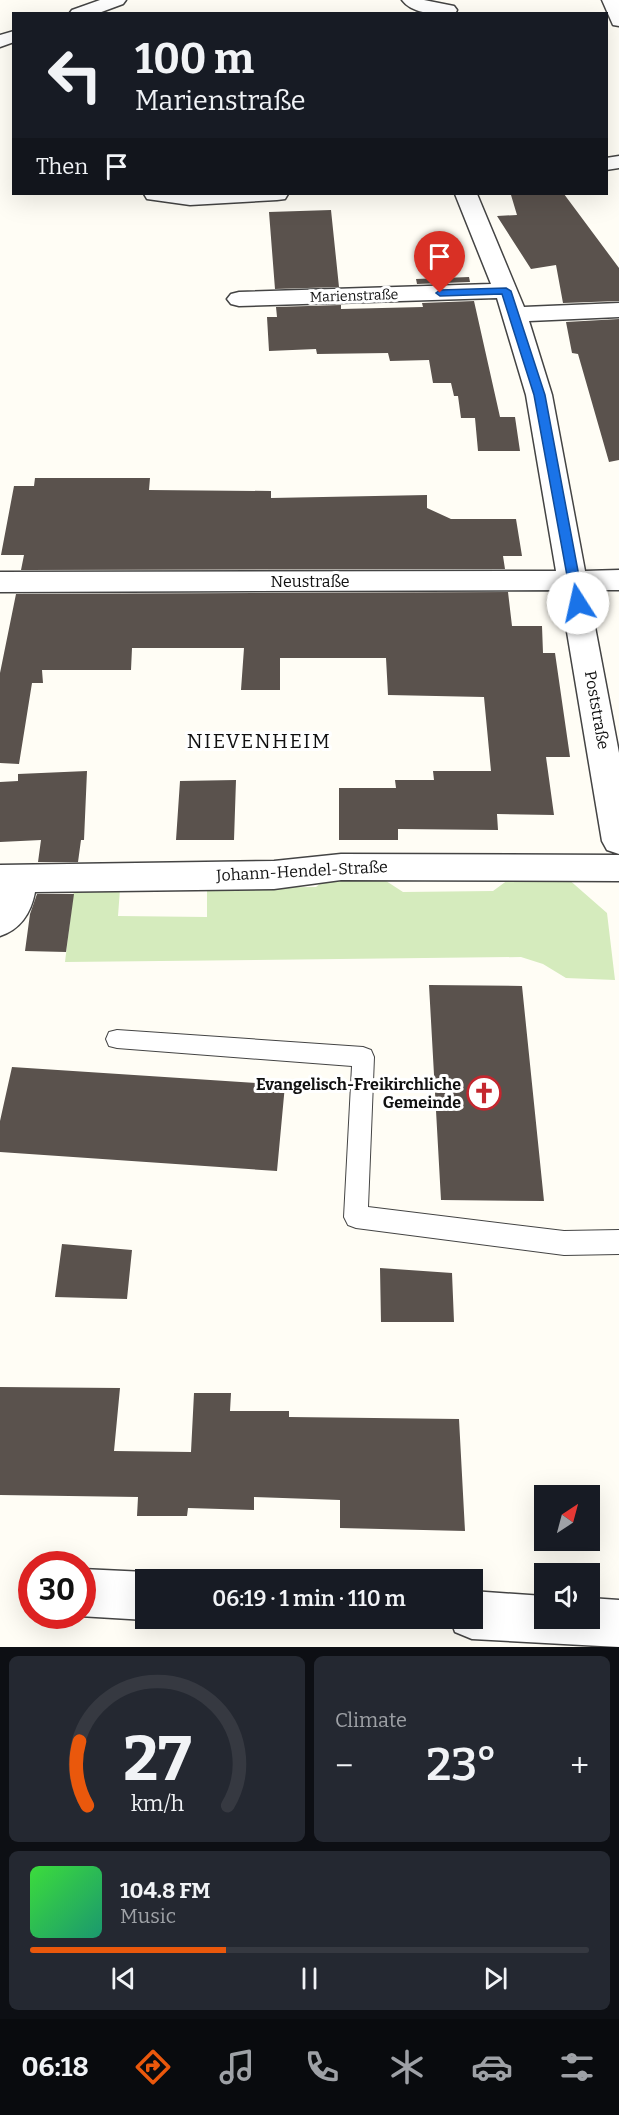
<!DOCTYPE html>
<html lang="en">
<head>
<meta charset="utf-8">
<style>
	body { margin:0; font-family:Bitter,serif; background:#242831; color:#f1f3f6; height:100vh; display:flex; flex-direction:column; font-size:22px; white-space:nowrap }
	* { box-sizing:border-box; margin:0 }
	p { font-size:20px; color:#9ea1a6 }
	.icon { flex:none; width:33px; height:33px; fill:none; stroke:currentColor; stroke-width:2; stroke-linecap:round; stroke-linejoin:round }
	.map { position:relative; height:1647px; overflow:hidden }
	.panel { display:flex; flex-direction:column; gap:9px; padding:9px; background:#0d0f14; flex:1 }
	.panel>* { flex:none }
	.top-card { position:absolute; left:12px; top:12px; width:596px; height:183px; border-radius:0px; box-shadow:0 6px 24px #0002; background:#171b24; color:#f1f3f6; overflow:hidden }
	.needle { width:39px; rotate:36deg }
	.buttons { position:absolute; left:534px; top:1485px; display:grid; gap:12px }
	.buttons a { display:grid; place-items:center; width:66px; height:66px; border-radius:0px; background:#171b24; box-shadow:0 6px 24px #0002; font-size:30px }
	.speed { position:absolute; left:18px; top:1551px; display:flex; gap:12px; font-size:30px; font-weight:700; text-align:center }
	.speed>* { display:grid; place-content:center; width:78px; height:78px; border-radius:50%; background:#171b24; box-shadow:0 6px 24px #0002; line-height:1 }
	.speed .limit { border:9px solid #d22; background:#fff; color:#111 }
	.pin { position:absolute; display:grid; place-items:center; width:51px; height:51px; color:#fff; margin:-62px -26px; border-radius:50% 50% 50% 0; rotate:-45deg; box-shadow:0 0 6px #0007 }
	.pin .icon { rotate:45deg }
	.me { position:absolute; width:66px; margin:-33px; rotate:350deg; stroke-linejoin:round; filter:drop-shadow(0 0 4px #0008) }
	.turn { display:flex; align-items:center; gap:21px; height:126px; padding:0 24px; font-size:27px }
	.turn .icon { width:78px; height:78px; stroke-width:2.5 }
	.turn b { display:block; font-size:42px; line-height:51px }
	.then { display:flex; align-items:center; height:57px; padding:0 24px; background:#0003; gap:12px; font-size:22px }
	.big { font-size:45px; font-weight:600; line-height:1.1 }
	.panel .widget { flex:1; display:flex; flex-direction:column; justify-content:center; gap:9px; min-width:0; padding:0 21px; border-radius:9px; background:#242831 }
	.panel .dial { align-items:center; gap:0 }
	.dial svg { height:156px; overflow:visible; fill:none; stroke:#363941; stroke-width:7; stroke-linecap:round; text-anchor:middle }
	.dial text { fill:#f1f3f6; stroke:none }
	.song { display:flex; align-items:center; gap:18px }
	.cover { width:72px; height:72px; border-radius:9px; background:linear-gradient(135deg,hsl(120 70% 55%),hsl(160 70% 35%)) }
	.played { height:6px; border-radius:3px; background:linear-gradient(90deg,#ea580c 35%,#363941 35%) }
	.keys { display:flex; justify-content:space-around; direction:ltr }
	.heat { display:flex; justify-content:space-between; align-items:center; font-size:33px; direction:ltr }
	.panel .tiles { flex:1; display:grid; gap:9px; grid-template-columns:1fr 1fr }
	.widget:last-child { grid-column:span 2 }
	.trip { position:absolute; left:135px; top:1569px; width:348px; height:60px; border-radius:0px; background:#171b24; box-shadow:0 6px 24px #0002; font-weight:600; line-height:60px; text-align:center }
	.tab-bar { display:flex; height:96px; justify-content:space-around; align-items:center; background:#090b0e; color:#9ea1a6 }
	.tab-bar .icon { width:42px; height:42px }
	.tab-bar .on { color:#ea580c }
	.tab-bar b { font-size:27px; color:#f1f3f6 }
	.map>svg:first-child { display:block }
	.green { fill:#d5ebbd }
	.building { fill:#5a524d }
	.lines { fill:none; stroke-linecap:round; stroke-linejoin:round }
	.service-casing { stroke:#444; stroke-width:2 }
	.minor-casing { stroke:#444; stroke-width:3 }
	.service { fill:#fff; fill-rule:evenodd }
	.minor { fill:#fff; fill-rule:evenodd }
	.route { fill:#1a73e8; stroke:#114b97; stroke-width:1.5 }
	.labels { text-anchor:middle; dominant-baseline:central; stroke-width:6; stroke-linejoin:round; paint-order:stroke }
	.far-street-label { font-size:14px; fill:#111; stroke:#fff }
	.street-label { font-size:16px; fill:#111; stroke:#fff }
	.poi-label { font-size:16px; font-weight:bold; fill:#111; stroke:#fff; text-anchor:end }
	.quarter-label { font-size:20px; letter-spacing:1.5px; fill:#111; stroke:#fff }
</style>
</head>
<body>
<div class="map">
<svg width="619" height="1647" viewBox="0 0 619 1647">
	<rect width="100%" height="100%" fill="#fffdf5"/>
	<!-- green -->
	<path class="green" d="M512 877 567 878 607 913 615 980 566 978 543 964 521 957 65 962 74 888 120 889 118 916 207 917V888L316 887 327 878 383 879 403 892 493 891Z"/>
	<!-- building -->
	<path class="building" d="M564 194 619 268V301L563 303 556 265 531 269 497 216 517 215 511 195Z
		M331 210 339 287 275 289 269 212Z
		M469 277 470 282 417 284 416 279Z
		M474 301 500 417H515L520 451H478L475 418H461L458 396H454L451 383H433L429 360 390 361 388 353 317 354 316 349 269 351 267 317H277L276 307 341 305V309L423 307 422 303Z
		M619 319V460L609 462 578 354 572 353 566 322Z
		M35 478H150L149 490 271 491V498L427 495V508L451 519H516L522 556H503L505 569 21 570 24 555H1L14 486H34Z
		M508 592 512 626H542L543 653H555L570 757H546L554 815 497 814 498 830 398 829V840H339V788H396L395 780H434L433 771H491L484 697 388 695 386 658H280V690H241L244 648H132L131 670H42L43 683H32L19 764 0 763V673L16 594Z
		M87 771 84 840H81L78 862H38L41 840 0 842V782L18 781V774Z
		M236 780 234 840H176L180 781Z
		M37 894H74L66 952 25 951 30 914Z
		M429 985 522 986 544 1201 441 1200Z
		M12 1067 285 1085 277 1171 0 1152V1121Z
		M62 1244 132 1250 127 1299 55 1297Z
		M380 1268 452 1273 454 1322H381Z
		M0 1387 120 1388 114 1451 191 1452 194 1393H231L230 1411H289V1417L459 1419 465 1531 340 1528V1500L254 1497V1510L188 1508 187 1516H137L138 1497 0 1495Z"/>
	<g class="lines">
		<defs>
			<path id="service" d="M117 1030 363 1047 371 1050 374 1057 368 1207 564 1231 619 1230V1254L564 1255 356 1228 348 1225 344 1217 352 1066 117 1048 109 1046 106 1039 109 1032Z"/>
			<path id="minor" d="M100 0H126L123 4 96 14H69L72 10Z
				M402 0H424L454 6 457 10 455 14C438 14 413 15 402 0Z
				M602 0H619V26L613 25Z
				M14 31V42L0 47V35Z
				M619 156V168L606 170V158Z
				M144 194H288L285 199 277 200 190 205 147 199Z
				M455 194H477L524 307 619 303V317L529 321 552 395 585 571 619 570V590H588L619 753V854L607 850 602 841 560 590 0 592V572L556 571 526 395 497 298 239 306 231 304 227 299 231 294 239 292 491 284Z
				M341 854 619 855V881L341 880 274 889 35 892C31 913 21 929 0 936V865L274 861Z
				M82 1569 146 1572 163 1579 146 1580V1618H149L146 1620 79 1616H82Z
				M472 1591 544 1596V1618H590V1598L619 1600V1647L472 1639 455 1632 450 1618H472Z"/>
		</defs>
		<!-- service casing -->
		<use href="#service" class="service-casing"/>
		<!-- minor casing -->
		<use href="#minor" class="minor-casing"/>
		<!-- service -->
		<use href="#service" class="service"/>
		<!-- minor -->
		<use href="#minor" class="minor"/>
	</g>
	<!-- route -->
	<path class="route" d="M506 288 511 291 545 395 584 603 578 607 572 603 534 395 502 294 440 296 436 293 440 290Z"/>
	<!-- icons -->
	<defs>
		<symbol id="church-ring" viewBox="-11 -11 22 22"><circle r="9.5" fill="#fff" stroke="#c4262e" stroke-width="1.5"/><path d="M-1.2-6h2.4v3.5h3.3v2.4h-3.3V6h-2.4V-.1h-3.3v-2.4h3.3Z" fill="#c4262e"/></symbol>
	</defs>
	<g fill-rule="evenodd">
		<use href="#church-ring" x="465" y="1074" width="38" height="38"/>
	</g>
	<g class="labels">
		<!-- far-street labels -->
		<g class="far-street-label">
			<text transform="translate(354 296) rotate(-2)">Marienstraße</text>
		</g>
		<!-- street labels -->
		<g class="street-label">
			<text x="310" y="581">Neustraße</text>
			<text transform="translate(597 710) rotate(80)">Poststraße</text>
			<text transform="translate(302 871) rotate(-3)">Johann-Hendel-Straße</text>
		</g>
		<!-- poi labels -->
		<g class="poi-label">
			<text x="461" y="1084">Evangelisch-Freikirchliche<tspan x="461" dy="18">Gemeinde</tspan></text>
		</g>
		<!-- quarter labels -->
		<g class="quarter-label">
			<text x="259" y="741">NIEVENHEIM</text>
		</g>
	</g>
</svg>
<div class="buttons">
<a><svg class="needle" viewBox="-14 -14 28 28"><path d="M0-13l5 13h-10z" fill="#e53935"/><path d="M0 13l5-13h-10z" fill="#9ea1a6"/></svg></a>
<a><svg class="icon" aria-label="sound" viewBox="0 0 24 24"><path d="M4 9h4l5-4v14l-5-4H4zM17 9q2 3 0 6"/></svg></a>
</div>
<div class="speed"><div class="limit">30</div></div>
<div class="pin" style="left:440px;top:293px;background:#d93025"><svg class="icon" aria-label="arrive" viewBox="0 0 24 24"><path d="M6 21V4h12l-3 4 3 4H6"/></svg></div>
<svg class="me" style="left:578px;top:603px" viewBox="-20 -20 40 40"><circle r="19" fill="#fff"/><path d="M0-13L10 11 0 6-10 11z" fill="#1a73e8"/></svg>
<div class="trip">06:19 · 1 min · 110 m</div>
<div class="top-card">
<div class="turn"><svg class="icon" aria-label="left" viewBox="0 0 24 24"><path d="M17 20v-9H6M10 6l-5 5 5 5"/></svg><div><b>100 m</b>Marienstraße</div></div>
<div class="then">Then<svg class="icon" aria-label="arrive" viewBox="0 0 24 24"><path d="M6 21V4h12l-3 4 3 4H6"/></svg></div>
</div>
</div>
<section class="panel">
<div class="tiles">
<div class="widget dial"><svg viewBox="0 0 100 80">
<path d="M14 69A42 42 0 1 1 86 69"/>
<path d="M14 69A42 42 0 0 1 10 36" stroke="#ea580c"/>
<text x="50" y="56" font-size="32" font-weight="700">27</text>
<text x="50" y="72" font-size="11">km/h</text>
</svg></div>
<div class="widget"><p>Climate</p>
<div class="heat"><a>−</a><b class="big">23°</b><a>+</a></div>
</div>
<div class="widget">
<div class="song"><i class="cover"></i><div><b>104.8 FM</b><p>Music</p></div></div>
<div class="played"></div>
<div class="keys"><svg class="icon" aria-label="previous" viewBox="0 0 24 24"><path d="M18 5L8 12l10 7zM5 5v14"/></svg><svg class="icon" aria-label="pause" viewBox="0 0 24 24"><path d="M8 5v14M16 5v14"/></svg><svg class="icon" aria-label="next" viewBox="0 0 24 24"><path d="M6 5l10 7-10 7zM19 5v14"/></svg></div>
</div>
</div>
</section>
<nav class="tab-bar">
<b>06:18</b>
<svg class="icon on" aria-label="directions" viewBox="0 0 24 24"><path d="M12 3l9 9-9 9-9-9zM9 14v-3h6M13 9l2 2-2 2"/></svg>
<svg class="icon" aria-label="music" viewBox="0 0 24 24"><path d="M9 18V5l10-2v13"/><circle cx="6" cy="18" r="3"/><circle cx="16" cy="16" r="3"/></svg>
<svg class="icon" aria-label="phone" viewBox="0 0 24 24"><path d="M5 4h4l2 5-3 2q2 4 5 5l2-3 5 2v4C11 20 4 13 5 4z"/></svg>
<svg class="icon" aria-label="climate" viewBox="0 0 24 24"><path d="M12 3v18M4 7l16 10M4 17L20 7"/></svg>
<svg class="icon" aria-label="car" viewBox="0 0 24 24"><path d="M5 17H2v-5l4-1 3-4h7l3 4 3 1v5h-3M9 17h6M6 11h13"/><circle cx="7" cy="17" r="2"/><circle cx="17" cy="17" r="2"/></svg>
<svg class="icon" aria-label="filters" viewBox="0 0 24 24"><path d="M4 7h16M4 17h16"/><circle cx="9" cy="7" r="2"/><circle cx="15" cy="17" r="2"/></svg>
</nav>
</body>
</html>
